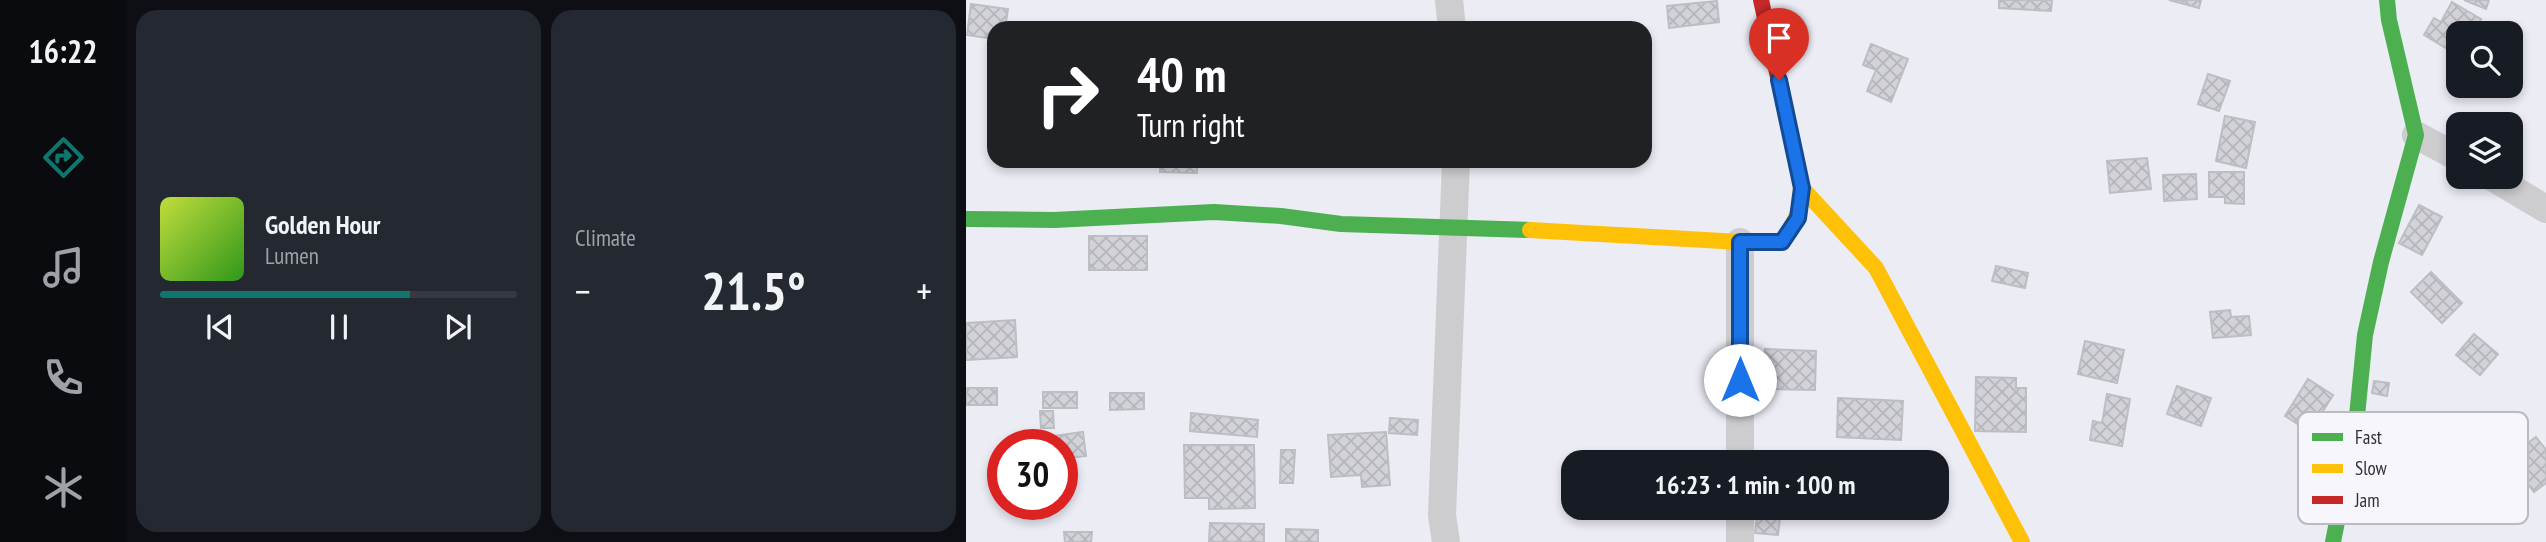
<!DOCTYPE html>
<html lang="en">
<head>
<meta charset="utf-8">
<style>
	body { margin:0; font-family:"PT Sans Narrow",sans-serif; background:#242831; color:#f1f3f6; height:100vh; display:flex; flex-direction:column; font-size:26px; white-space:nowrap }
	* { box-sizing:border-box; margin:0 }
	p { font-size:23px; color:#9ea1a6 }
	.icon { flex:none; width:38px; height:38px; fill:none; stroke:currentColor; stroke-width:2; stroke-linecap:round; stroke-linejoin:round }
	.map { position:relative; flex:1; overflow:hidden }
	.details { display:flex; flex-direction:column; gap:10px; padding:10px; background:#0d0f14; width:840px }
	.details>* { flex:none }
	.banner { position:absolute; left:21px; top:21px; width:665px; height:147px; border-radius:21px; box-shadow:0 4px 10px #0003; background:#202124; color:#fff; overflow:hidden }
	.controls { position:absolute; left:1480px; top:21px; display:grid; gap:14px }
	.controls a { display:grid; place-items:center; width:77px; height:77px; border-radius:14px; background:#171b24; box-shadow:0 4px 10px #0003; font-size:35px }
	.speed { position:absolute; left:21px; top:429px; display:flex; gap:14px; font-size:35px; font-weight:700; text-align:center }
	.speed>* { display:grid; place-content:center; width:91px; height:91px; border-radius:50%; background:#171b24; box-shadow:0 4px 10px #0003; line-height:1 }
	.speed .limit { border:10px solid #d22; background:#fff; color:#111 }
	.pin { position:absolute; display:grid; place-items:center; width:60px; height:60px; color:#fff; margin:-72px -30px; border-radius:50% 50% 50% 0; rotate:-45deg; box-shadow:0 0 7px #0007 }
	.pin .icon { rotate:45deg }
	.me { position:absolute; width:77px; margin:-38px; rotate:0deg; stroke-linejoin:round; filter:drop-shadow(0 0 5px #0008) }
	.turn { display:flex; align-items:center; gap:24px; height:147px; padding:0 35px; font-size:32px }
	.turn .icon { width:91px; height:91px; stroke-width:2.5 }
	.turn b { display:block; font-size:49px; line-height:60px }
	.big { font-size:52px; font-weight:800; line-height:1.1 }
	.details .card { flex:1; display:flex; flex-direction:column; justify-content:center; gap:10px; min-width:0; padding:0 24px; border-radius:21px; background:#242831 }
	.song { display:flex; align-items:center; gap:21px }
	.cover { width:84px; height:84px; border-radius:10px; background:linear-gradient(135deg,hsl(70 70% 55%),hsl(110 70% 35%)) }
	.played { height:7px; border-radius:4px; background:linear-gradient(90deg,#0f766e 70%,#363941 70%) }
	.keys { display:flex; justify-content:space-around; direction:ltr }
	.heat { display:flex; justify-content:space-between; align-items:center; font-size:38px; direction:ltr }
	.details .tiles { flex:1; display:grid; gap:10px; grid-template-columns:repeat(2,1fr) }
	.trip { position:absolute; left:595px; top:450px; width:388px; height:70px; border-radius:21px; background:#171b24; box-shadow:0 4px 10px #0003; font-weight:800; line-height:70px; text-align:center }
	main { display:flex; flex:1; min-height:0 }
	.tabs { display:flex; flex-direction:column; width:126px; justify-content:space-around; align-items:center; background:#090b0e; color:#9ea1a6 }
	.tabs .icon { width:49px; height:49px }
	.tabs .current { color:#0f766e }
	.tabs b { font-size:32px; color:#f1f3f6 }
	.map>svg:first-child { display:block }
	.building { fill:url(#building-cross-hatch); stroke:#bdbdc4; stroke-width:2 }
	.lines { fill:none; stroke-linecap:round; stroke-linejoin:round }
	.street { stroke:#cdcdcf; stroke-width:28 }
	.fast { stroke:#4caf50; stroke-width:16 }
	.slow { stroke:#ffc107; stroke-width:16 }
	.jam { stroke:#c62828; stroke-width:16 }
	.route-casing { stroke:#114b97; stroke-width:18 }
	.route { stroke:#1a73e8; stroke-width:12 }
	.key { fill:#f6f6fc; stroke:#bbbbc1; stroke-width:2 }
	.key-label { font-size:19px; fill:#303036 }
</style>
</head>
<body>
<main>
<nav class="tabs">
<b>16:22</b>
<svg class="icon current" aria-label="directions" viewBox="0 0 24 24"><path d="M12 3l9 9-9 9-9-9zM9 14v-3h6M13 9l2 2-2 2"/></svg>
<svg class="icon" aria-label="music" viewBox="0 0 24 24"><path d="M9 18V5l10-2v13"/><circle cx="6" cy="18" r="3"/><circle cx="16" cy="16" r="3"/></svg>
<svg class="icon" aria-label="phone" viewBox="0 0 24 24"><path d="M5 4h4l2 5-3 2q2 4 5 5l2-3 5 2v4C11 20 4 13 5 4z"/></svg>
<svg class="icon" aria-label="climate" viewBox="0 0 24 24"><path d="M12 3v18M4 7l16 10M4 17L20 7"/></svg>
</nav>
<section class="details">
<div class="tiles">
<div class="card">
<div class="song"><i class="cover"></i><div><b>Golden Hour</b><p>Lumen</p></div></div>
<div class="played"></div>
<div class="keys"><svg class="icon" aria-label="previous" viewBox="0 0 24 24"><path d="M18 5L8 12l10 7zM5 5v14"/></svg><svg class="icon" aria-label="pause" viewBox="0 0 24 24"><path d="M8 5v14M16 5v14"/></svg><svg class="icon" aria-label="next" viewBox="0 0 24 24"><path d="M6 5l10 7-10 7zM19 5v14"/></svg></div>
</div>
<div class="card"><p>Climate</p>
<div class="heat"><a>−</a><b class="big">21.5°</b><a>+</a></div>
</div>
</div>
</section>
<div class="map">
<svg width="1580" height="542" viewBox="0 0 1580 542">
	<defs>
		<pattern id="building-cross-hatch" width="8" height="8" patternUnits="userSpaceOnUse" patternTransform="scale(1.75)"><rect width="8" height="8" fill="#d2d3d9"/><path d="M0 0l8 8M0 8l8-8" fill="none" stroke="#b5b5bb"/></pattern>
	</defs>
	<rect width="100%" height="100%" fill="#ebecf4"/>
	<!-- building -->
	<path class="building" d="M1033 0H1086L1085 11 1033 8Z
		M1203 0H1235L1233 8Z
		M1498 0H1523L1520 9Z
		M751 1 753 22 703 28 701 6Z
		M1486 2 1515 19 1507 33H1493V56L1458 35 1468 18 1475 22Z
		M5 4 42 9 39 28H28V39L1 35Z
		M905 44 942 59 925 102 901 91 910 70 897 65Z
		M1242 74 1264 81 1253 111 1232 104Z
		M1259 116 1289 122 1280 168 1250 161Z
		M1181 158 1185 189 1144 193 1141 161Z
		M194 161H231V173L194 172Z
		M1243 172H1278V204L1259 203V197H1243Z
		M1230 174 1231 199 1198 201 1197 175Z
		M1453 205 1476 217 1456 255 1433 243Z
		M123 236H181V270H123Z
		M1030 266 1062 273 1059 288 1026 281Z
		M1465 272 1496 303 1476 323 1445 292Z
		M1264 310 1265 317 1283 316 1285 335 1247 338 1244 312Z
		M49 320 51 357 0 360V323Z
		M1508 334 1532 354 1514 375 1490 355Z
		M1119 341 1158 350 1151 383 1112 374Z
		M799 349 850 351 849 390 798 389Z
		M1010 377 1050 378V388H1060V432L1009 431Z
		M1342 379 1367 395 1344 432 1319 416Z
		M1408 381 1423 383 1421 396 1406 393Z
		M1211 386 1245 398 1235 426 1201 414Z
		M0 388H31V405H0Z
		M77 392H111V408H77Z
		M144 393H178V409L144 410Z
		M1141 394 1164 399 1156 446 1124 440 1127 421 1136 423Z
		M872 398 937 401 935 440 871 437Z
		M74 411H87L88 428H75Z
		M225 413 292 420 291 437 224 431Z
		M424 418 452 420 451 435 423 433Z
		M117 432 120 456 96 459V444H81L80 437Z
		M420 432 424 485 396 487 395 475 365 477 362 435Z
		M1570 437 1580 450V483L1568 492 1542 458Z
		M218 445H288L289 508 243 509V498H219Z
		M315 450H329L327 483H314Z
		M792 508H815L812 535 789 533Z
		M244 523 298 524V542H243Z
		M320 529 352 530V542H320Z
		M98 532H126L125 542H99Z"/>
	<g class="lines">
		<!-- street -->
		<path class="street" d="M483 0 486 28
			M1450 135 1493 158
			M1526 177 1580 209
			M774 242V462
			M774 508V542
			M480 542 476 515 490 161"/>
		<!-- fast -->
		<path class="fast" d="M0 219 88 220 248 212 315 216 375 224 564 230
			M1367 542 1390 426 1399 335 1415 262 1450 135 1423 20 1421 0"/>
		<!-- slow -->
		<path class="slow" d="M836 188 910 268 1056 542
			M564 230 774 242H816C837 210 839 200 831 163"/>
		<!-- jam -->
		<path class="jam" d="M795 0 831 163"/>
	</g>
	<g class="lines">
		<defs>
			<path id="route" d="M774 380V242H816L832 218 836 188 813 80"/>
		</defs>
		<!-- route casing -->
		<use href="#route" class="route-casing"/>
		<!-- route -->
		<use href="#route" class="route"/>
	</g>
	<!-- legend -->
	<rect x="1332" y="412" width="230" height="112" rx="10" class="key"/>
	<rect x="1346" y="433" width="31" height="8" fill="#4caf50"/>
	<rect x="1346" y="464" width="31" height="9" fill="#ffc107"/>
	<rect x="1346" y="496" width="31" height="8" fill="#c62828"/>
	<g class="key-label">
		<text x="1389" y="444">Fast</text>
		<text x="1389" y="475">Slow</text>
		<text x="1389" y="507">Jam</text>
	</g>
</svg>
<div class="controls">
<a><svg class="icon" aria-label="search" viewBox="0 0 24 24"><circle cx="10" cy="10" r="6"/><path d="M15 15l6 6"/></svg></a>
<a><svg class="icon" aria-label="layers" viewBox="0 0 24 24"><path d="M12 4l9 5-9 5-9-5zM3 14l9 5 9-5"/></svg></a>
</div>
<div class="speed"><div class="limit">30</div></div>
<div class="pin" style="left:813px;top:80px;background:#d93025"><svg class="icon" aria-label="arrive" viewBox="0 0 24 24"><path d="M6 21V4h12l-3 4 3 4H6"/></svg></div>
<svg class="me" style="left:774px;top:380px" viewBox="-20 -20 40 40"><circle r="19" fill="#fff"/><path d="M0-13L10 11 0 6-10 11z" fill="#1a73e8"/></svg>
<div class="trip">16:23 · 1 min · 100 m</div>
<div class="banner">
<div class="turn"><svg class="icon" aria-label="right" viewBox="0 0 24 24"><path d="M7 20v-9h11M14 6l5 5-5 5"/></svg><div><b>40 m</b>Turn right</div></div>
</div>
</div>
</main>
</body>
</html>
